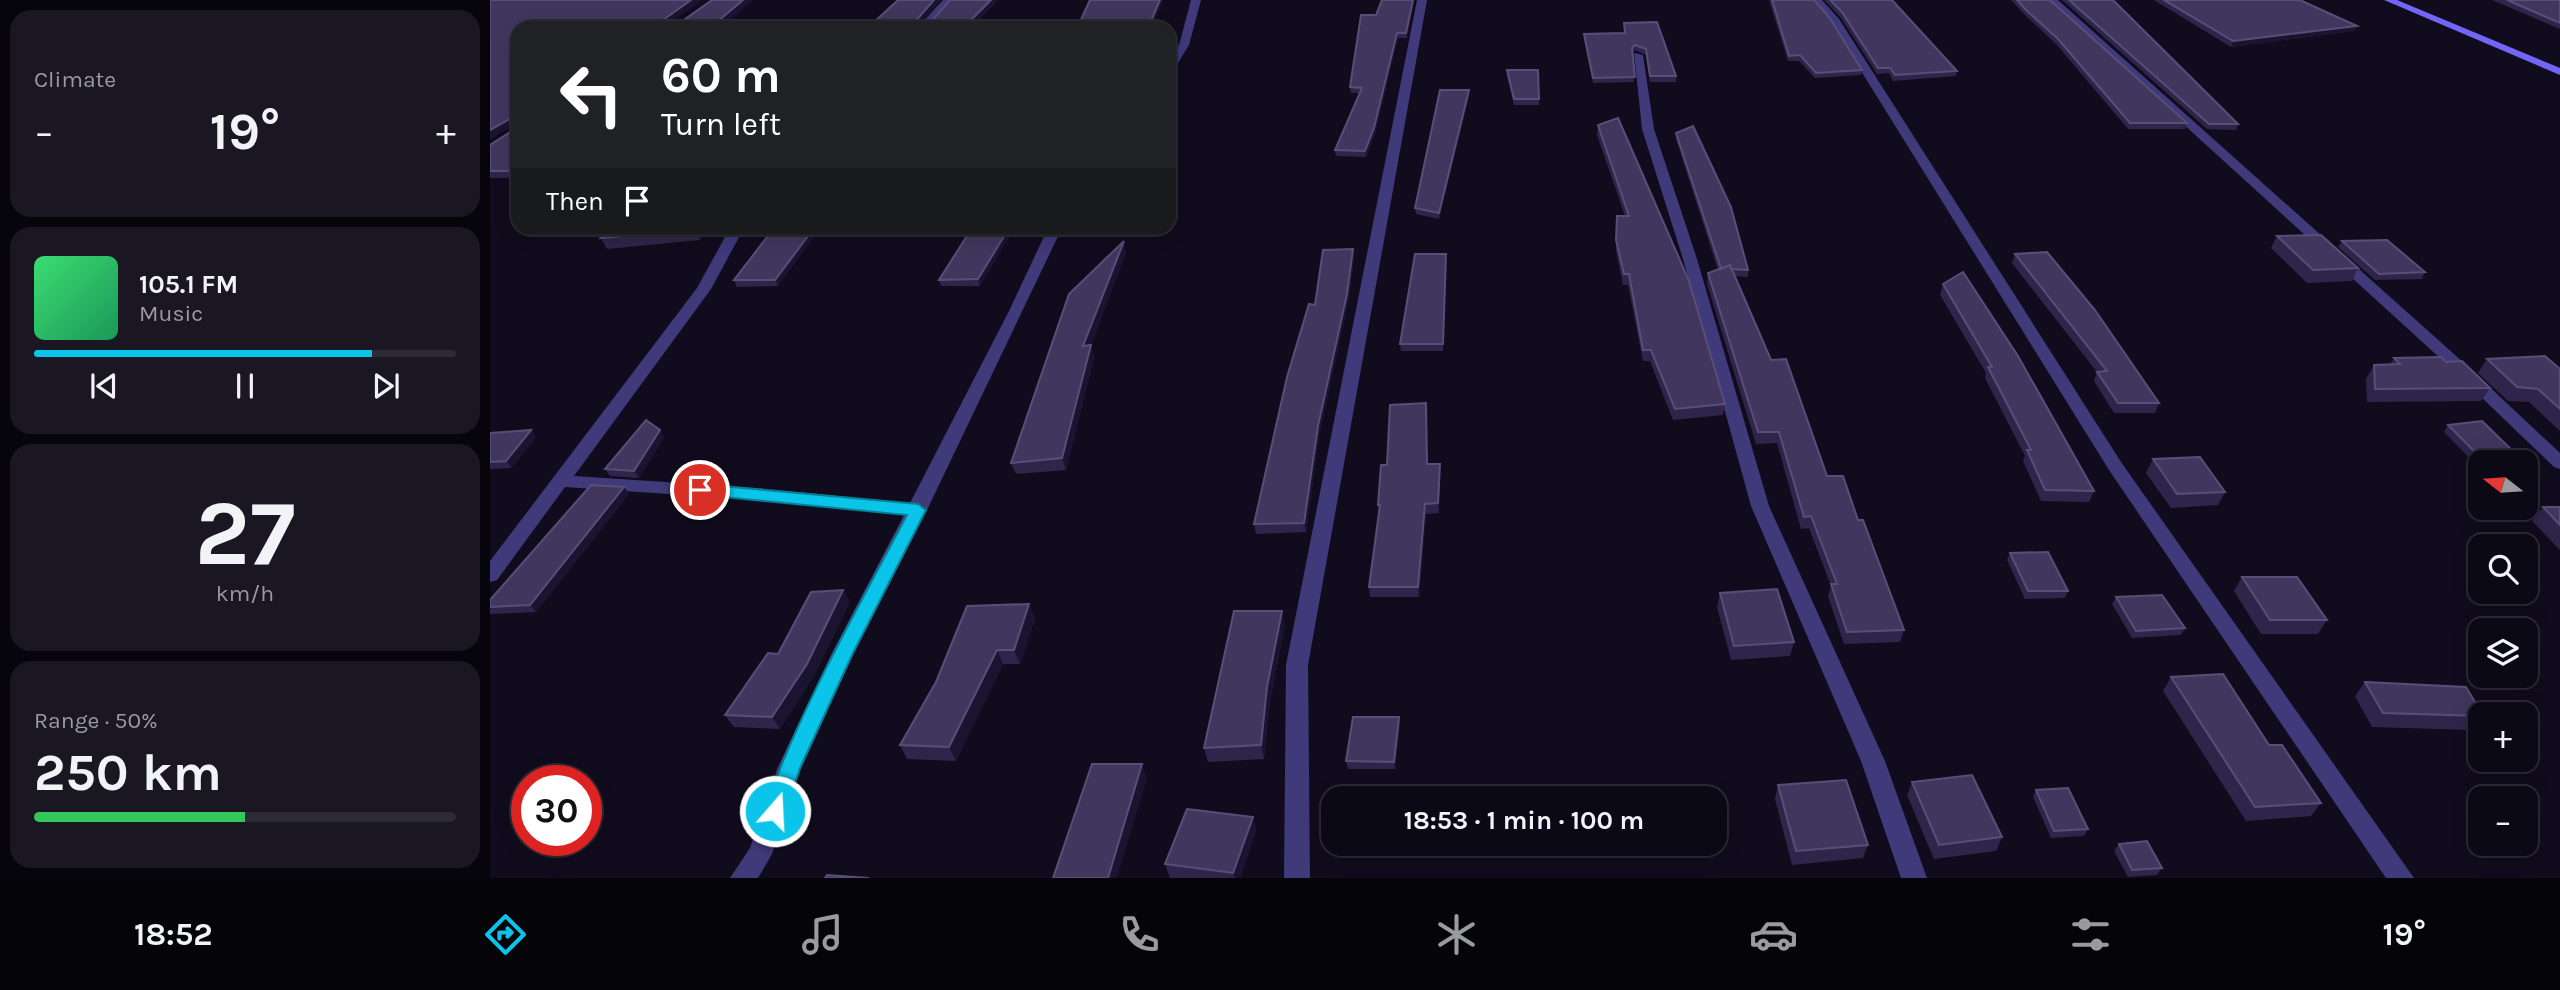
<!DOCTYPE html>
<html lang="en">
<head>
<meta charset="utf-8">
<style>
	body { margin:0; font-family:Karla,sans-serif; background:#1a1723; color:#f1f3f6; height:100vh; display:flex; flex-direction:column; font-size:26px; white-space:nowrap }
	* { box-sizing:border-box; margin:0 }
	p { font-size:23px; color:#9a9aa1 }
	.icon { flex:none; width:38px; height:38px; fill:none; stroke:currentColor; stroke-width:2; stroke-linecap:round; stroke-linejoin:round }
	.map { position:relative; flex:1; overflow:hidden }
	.drawer { display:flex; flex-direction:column; gap:10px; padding:10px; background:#07050c; width:490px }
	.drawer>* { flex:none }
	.guide { position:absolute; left:21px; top:21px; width:665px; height:214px; border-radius:21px; box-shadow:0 4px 18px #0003,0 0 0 2px #2c2a35; background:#202124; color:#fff; overflow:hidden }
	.needle { width:46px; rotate:287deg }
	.tools { position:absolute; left:1978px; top:450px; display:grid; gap:14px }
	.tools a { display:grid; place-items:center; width:70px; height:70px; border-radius:14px; background:#0c0916; box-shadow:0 4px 18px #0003,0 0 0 2px #2c2a35; font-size:35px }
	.speed { position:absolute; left:21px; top:765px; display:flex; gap:14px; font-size:35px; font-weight:700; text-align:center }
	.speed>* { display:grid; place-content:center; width:91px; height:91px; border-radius:50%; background:#0c0916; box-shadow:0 4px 18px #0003,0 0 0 2px #2c2a35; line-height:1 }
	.speed .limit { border:10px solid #d22; background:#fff; color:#111 }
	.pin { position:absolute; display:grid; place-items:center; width:60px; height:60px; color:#fff; margin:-30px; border:4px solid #fff; border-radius:50%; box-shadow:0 2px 7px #0007 }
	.me { position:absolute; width:77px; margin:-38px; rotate:19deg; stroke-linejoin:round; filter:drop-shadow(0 0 5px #0008) }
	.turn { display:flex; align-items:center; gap:24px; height:147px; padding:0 35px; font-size:32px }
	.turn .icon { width:91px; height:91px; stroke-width:2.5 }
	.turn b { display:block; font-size:49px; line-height:60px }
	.then { display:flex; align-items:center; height:66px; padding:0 35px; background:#0003; gap:14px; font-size:26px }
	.big { font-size:52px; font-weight:700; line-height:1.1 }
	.drawer .tile { flex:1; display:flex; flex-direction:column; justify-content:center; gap:10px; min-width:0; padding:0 24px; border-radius:21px; background:#1a1723 }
	.drawer .dial { align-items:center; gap:0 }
	.dial b { font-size:91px; line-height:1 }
	.song { display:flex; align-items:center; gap:21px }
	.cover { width:84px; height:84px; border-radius:10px; background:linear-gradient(135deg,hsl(140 70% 55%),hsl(150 70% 35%)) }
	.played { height:7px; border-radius:4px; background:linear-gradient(90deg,#0ac5e9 80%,#2c2a35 80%) }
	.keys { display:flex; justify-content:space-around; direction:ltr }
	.heat { display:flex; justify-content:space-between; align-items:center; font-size:38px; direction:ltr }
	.charge { height:10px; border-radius:5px; background:linear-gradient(90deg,#34c759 50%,#2c2a35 0) }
	.trip { position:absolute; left:831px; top:786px; width:406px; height:70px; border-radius:21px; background:#0c0916; box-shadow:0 4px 18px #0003,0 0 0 2px #2c2a35; font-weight:700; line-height:70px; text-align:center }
	.tabs { display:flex; height:112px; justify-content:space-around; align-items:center; background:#050409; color:#9a9aa1 }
	.tabs .icon { width:49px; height:49px }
	.tabs .active { color:#0ac5e9 }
	.tabs b { font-size:32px; color:#f1f3f6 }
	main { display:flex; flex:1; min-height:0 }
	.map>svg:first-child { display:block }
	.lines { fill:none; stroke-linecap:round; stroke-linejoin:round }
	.street { fill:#40397a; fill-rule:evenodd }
	.secondary { fill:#7266f8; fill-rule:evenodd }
	.wall { fill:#2f254a }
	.shaded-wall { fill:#1b1430 }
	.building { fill:#41375e; stroke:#584e77; stroke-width:2 }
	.route { fill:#0ac5e9; stroke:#068097; stroke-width:2 }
</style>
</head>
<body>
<main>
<section class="drawer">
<div class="tile"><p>Climate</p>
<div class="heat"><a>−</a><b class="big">19°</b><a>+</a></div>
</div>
<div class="tile">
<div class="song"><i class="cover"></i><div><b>105.1 FM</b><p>Music</p></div></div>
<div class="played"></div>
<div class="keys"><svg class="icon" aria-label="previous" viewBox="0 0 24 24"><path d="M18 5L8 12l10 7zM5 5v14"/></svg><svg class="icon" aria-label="pause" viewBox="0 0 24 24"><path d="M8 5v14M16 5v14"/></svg><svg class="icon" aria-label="next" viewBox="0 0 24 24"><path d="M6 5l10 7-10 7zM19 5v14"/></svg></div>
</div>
<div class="tile dial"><b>27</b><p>km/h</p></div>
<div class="tile"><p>Range · 50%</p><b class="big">250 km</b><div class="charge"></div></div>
</section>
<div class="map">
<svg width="2070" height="878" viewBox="0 0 2070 878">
	<rect width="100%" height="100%" fill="#100c1d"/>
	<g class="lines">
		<!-- street -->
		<path class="street" d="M453 0H464L438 28H427Z
			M701 0H711L699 45 683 71 679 72V60L689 45Z
			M927 0H937L818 665 820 878H794L796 665Z
			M1322 0H1332L1349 19 1631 462 1924 878H1896L1619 470 1340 21Z
			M1557 0H1568L1974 363 2070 453V469L2064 467 1962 369Z
			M1144 53 1153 55 1164 129 1207 259 1279 506 1395 761 1437 878H1411L1371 761 1261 506 1193 259 1152 129Z
			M240 228H254L221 289 84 476 266 488 420 503 519 311 558 228H572L437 510 363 655 311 769 282 854 268 878H240L260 848 287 769 341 655 414 515 266 500 75 487 7 580 0 582V561L207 288Z"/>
		<!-- secondary -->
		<path class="secondary" d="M1894 0H1907L2070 68V75Z"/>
	</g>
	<!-- wall -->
	<path class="wall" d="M0 0H212L178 24H188L222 0H263L230 28H28V178H0V145L25 129V124L0 139Z
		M451 0 426 28H383L382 24Z
		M460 0H508L481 28H440L439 24Z
		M892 0H924L917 38H908L885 134 876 157 846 156 845 150 869 93H861L860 87Z
		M1279 0H1324L1372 70 1371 75 1325 78 1309 61H1298Z
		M1334 0H1402L1467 71 1466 76 1403 81 1399 73 1387 74 1351 18Z
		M1521 0H1560L1697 123 1695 129H1638L1567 45 1535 15Z
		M1572 0H1623L1748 124 1746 130 1717 129Z
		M1664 0H1810L1867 26 1864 31 1741 47Z
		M2002 0H2070V29Z
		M1134 23 1186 76V82H1160L1156 55 1145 50 1142 53 1144 82 1103 83 1094 39V34L1134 33Z
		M1017 70H1048L1049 105H1024L1017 76Z
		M979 96 949 219 926 214 925 208Z
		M1108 125 1235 404 1233 415 1183 420 1160 361H1153L1138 285H1133L1126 251 1127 216H1135L1107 135Z
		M1186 133 1258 270V277L1244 276 1281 360 1337 476 1368 520 1414 630 1410 642 1354 644 1338 596 1341 586 1319 528 1311 529 1287 443 1266 444 1217 284 1218 273 1228 270 1186 139Z
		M219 228 210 240 117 249 111 238Z
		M284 228 288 286 247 287 244 280Z
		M482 228 490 286H451L449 280Z
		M1787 236 1868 268 1862 281 1817 283 1781 248Z
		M1852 241 1935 272 1932 279 1885 280 1848 247Z
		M863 249 864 258 858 303 829 436 816 532 766 534 764 524 825 305Z
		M636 252 601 345 604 357 576 470 526 474 521 463Z
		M1525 254 1669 403 1665 413H1624L1604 381 1607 372 1522 263Z
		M956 260 953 351H911L910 344Z
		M1453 284 1604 491 1599 502 1551 501 1533 461 1535 456 1495 378 1496 373 1450 295Z
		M1904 358 1956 362 2000 388 1991 401 1877 402 1876 379 1884 365H1900Z
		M1997 359 2070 369V431L2039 402 2018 401 1988 373Z
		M1958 425 2032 460 2030 462H1990V467H1988L1954 432Z
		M0 433 46 437 21 468 0 469Z
		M174 437 149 478 120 476 115 469Z
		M1663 459 1735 492 1728 505 1681 508 1656 473Z
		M937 464H950L949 513 936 514 929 597H880L879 587 889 515 888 505Z
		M139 494 46 612 0 614V600Z
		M2053 507H2070V550L2042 521Z
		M1520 553 1578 591 1575 598 1535 599 1517 560Z
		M1752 577 1837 620 1828 634H1771L1744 591Z
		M353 590 360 602 324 676 290 729 244 727 235 715 288 654Z
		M1230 593 1304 642 1300 656 1241 660 1227 607Z
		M1626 597 1695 628 1691 635 1642 638 1622 604Z
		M539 604 545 618 530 664H513L466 761 417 759 410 745Z
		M795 625 780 701 774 759 718 762 714 748Z
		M1681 677 1779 745 1831 803 1821 816 1756 821 1673 691Z
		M1875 682 1990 714V720L1982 730 1882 727 1865 696Z
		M909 717 910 724 905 769H858L856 761Z
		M1422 782 1512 837 1506 851 1444 859 1417 795Z
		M1288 785 1378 845 1373 858 1302 865 1285 799Z
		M1546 790 1598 829 1594 836 1561 838 1543 797Z
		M766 830 750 878H680L675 864Z
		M1629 844 1672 868 1667 875 1638 877 1624 851Z"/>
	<!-- shaded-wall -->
	<path class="shaded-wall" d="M201 0H212L175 26 172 24 173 20Z
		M253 0H263L230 28H220Z
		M444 0H451L426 28H424L423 24Z
		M501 0H508L480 28 478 23Z
		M670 0H673L662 28H658Z
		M923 0H924L917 38 916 33Z
		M1867 26 1864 31 1741 47 1743 41Z
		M907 33 908 38 885 134 876 157 875 151Z
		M979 90V96L949 219V213Z
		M25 116 28 123 0 139V130Z
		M206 228H219L210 240 205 230Z
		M324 228H331L288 286 285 280Z
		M519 228H525L490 286 488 279Z
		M634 241 636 252 597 357 593 346Z
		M863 249 864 258 858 303 829 436 816 532 814 523 828 426Z
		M601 345 604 357 576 470 572 458Z
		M41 430 46 437 21 468 16 461Z
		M170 430 174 437 149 478 144 471Z
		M950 464V474L949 513 948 503Z
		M134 487 139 494 46 612 40 605Z
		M935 504 936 514 929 597 928 587Z
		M353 590 360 602 324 676 290 729 282 717Z
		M539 604 545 618 530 664 524 650Z
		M792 611 795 625 780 701 774 759 771 745 777 687Z
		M507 650 513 664 466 761 459 747Z
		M909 717 910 724 905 769 904 762Z
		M652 764 657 778 627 878H618Z
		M763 817 766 830 750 878H745L743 873Z"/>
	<!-- building -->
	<path class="building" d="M0 0H201L173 20 172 24H188L222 0H253L220 28H28V171H0V145L25 129V116L0 130Z
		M408 0H444L423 24H382Z
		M460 0H501L478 23 439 24Z
		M600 0H670L658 28H587Z
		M892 0H923L916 33H907L884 128 875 151 845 150 872 88 860 87 871 15H886Z
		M1282 0H1324L1339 17 1372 70 1326 73 1310 55 1299 56Z
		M1340 0H1402L1467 71 1405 75 1400 68H1388L1352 12Z
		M1527 0H1560L1697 123H1640L1568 39 1536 10Z
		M1579 0H1623L1748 124H1719Z
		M1674 0H1810L1867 26 1743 41Z
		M2017 0H2070V23Z
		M1167 22 1186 76H1160L1156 49 1145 45 1142 48 1145 77 1103 78 1094 34 1135 33 1134 23Z
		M1017 70H1048L1049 99H1024Z
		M950 90H979L949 213 925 208Z
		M1128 118 1199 281 1235 404 1185 409 1161 350H1153L1139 274H1134L1126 240 1127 216H1139L1108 125Z
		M1203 126 1241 207 1258 270 1241 269 1240 265 1231 269 1186 133Z
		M124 228H206L205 230 111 238Z
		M284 228H324L285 280H244Z
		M482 228H519L488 279 449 280Z
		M1831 235 1868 268 1823 270 1787 236Z
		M1897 240 1935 272 1889 274 1852 241Z
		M634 241 593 346 601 345 572 458 521 463 579 294Z
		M863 249 857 294 828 426 814 523 764 524 797 377 819 304 825 305 833 250Z
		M1557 252 1605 310 1669 403H1628L1607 372 1617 371 1525 254Z
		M925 254H956L953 344H910Z
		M1240 265 1281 360 1296 359 1337 476H1353L1368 520H1373L1414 630 1357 632 1341 584H1347L1321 516 1314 517 1289 432H1268L1218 273Z
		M1473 272 1528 356 1604 491 1555 490 1537 450H1541L1498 367H1502L1453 284Z
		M2055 356 2070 369V409L2048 389 2027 387 1997 359Z
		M1951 357 1956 362 1972 361 2000 388 1885 389 1884 365 1910 364 1904 358Z
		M936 403 937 464H950L948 503 935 504 928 587H879L890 505H888L891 465H897L900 405Z
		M156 420 170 430 144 471 115 469Z
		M1992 421 2032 460H1993L1958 425Z
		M41 430 16 461 0 462V433Z
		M1710 457 1735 492 1687 494 1663 459Z
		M101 485 134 487 40 605 0 607V600Z
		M2053 507H2070V525Z
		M1558 552 1578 591H1538L1520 553Z
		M1752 577H1807L1837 620H1780Z
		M1287 589 1304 642 1244 646 1230 593Z
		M353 590 317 664 282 717 235 715 278 653 288 654 321 592Z
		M1672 595 1695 628 1646 631 1626 597Z
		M539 604 524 650H507L459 747 410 745 446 682 477 606Z
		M744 611H792L777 687 771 745 714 748Z
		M1733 674 1779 745H1792L1831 803 1765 807 1681 677Z
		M1875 682 1976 687 1992 714H1990V716L1893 713Z
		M863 717H909L904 762 856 761Z
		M602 764H652L618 878H563Z
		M1482 775 1512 837 1449 845 1422 782Z
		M1356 780 1378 845 1306 851 1288 785Z
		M1578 788 1598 829 1564 831 1546 790Z
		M697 809 763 817 743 873 675 864Z
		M1657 841 1672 868 1642 870 1629 844Z
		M337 875 379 878H335Z"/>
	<!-- route -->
	<path class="route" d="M210 484 428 504 436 510 362 655 310 768 293 818 285 821 277 818 274 811C310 708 366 612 417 515L204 494 202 490 204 486Z"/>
</svg>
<div class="tools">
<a><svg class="needle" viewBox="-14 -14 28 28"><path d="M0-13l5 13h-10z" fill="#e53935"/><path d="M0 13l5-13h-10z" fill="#9a9aa1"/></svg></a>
<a><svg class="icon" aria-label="search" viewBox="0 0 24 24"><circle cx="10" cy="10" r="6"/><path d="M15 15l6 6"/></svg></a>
<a><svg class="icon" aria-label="layers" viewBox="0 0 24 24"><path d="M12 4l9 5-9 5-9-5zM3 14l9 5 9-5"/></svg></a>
<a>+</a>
<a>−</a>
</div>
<div class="speed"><div class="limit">30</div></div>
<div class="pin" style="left:210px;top:490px;background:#d93025"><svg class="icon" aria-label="arrive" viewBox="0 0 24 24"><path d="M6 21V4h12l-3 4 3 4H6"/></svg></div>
<svg class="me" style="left:285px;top:811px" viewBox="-20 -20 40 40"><circle r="17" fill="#0ac5e9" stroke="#fff" stroke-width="3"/><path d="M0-11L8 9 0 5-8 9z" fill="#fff"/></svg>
<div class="trip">18:53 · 1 min · 100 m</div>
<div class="guide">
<div class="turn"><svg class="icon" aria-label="left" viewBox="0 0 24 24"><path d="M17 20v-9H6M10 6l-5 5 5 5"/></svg><div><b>60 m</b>Turn left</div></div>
<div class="then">Then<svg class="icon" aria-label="arrive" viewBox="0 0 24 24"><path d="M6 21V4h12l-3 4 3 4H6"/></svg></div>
</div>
</div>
</main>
<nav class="tabs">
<b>18:52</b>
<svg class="icon active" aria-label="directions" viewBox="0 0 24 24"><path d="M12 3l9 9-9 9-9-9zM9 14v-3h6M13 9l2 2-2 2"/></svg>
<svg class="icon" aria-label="music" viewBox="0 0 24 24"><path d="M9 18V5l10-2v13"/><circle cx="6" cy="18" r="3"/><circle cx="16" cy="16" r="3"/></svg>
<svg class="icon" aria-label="phone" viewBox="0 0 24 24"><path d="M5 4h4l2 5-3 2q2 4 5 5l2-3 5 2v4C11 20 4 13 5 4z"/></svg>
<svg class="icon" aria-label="climate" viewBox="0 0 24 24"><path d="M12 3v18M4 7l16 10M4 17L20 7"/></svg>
<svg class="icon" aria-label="car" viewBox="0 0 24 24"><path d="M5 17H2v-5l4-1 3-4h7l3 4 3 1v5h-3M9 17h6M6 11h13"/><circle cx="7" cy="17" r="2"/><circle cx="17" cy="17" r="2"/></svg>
<svg class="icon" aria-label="filters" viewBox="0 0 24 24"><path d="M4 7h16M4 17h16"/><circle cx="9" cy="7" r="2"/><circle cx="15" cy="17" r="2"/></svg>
<b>19°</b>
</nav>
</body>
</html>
